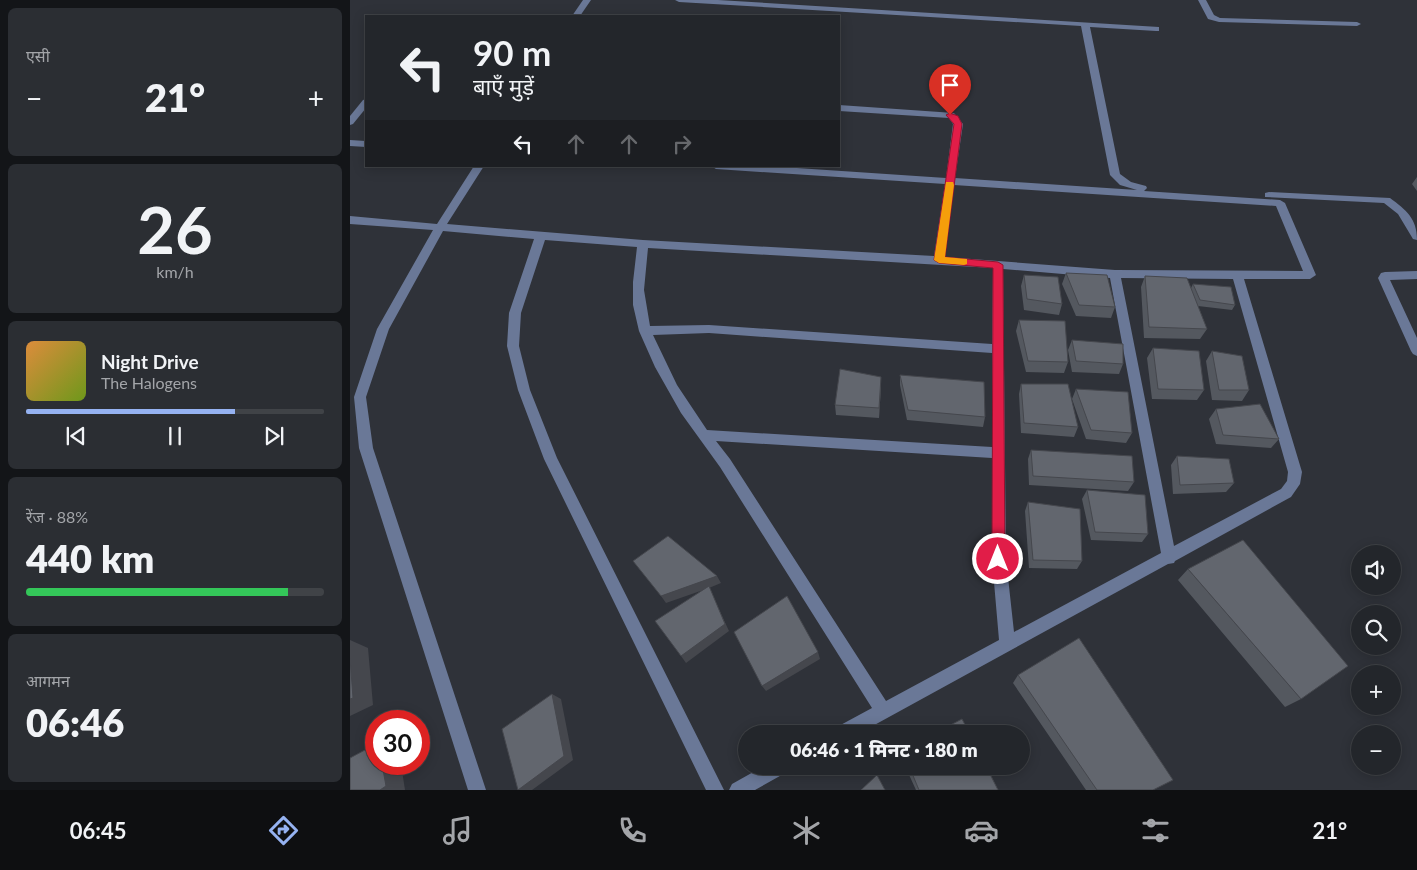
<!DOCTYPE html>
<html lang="hi">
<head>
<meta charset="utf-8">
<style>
	body { margin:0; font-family:Lato,"Noto Sans Devanagari",sans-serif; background:#2b2e33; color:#f1f3f6; height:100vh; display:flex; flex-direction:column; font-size:19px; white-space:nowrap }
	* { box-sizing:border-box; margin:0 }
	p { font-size:16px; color:#a3a5a9 }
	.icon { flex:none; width:28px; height:28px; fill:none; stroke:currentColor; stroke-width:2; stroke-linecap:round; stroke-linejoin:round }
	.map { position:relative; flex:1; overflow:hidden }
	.panel { display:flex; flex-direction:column; gap:8px; padding:8px; background:#131518; width:350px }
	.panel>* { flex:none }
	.hud { position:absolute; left:15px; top:15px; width:475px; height:152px; border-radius:0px; box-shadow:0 2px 12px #0003,0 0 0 1px #404347; background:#23262b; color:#f1f3f6; overflow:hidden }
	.fabs { position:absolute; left:1001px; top:545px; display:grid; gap:10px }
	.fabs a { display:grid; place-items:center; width:50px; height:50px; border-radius:50%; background:#23262b; box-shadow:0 2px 12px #0003,0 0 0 1px #404347; font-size:25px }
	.speed { position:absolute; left:15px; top:710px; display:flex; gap:10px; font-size:25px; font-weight:700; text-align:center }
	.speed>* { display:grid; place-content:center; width:65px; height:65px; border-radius:50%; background:#23262b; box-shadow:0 2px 12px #0003,0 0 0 1px #404347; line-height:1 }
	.speed .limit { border:8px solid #d22; background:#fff; color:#111 }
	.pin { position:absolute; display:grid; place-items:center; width:42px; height:42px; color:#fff; margin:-51px -21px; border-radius:50% 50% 50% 0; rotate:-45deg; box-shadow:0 0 5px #0007 }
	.pin .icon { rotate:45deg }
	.me { position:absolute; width:55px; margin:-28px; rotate:0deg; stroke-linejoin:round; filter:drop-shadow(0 0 4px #0008) }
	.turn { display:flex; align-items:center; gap:18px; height:105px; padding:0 25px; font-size:22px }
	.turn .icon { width:65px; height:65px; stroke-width:2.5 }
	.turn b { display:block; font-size:35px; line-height:42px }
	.lanes { display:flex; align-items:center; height:48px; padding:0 25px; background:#0003; justify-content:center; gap:25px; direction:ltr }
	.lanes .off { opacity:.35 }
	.big { font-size:38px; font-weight:800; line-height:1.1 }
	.panel .tile { flex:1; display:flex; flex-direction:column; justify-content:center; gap:8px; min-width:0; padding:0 18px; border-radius:8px; background:#2b2e33 }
	.panel .dial { align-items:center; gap:0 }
	.dial b { font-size:65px; line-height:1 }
	.song { display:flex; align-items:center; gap:15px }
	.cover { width:60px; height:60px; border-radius:8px; background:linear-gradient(135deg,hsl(30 70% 55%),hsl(80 70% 35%)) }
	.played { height:5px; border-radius:2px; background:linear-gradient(90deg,#95b2f1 70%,#404347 70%) }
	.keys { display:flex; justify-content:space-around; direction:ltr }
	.heat { display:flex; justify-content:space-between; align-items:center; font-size:28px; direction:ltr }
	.charge { height:8px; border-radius:4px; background:linear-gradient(90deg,#34c759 88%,#404347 0) }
	.trip { position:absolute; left:388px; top:725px; width:292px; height:50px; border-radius:25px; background:#23262b; box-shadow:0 2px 12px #0003,0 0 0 1px #404347; font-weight:800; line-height:50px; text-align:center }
	.dock { display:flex; height:80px; justify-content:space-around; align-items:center; background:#0e0f11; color:#a3a5a9 }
	.dock .icon { width:35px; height:35px }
	.dock .current { color:#95b2f1 }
	.dock b { font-size:22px; color:#f1f3f6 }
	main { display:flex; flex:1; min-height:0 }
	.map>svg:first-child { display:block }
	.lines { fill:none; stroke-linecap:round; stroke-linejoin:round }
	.minor { fill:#6a7897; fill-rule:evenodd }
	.wall { fill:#54585f }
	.shaded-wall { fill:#45474d }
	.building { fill:#62666e; stroke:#45474d }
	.route { fill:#e11d48; stroke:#92132f }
	.slow { fill:#f59e0b }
</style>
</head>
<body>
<main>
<section class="panel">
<div class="tile"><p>एसी</p>
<div class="heat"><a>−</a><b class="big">21°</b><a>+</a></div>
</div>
<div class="tile dial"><b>26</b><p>km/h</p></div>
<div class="tile">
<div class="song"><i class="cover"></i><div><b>Night Drive</b><p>The Halogens</p></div></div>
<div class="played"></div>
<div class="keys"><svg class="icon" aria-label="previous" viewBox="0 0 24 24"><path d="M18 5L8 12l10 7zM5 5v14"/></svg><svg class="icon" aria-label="pause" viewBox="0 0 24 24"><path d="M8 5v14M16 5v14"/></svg><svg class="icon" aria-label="next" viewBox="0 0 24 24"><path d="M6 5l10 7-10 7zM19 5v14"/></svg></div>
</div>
<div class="tile"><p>रेंज · 88%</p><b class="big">440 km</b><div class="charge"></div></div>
<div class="tile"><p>आगमन</p><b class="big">06:46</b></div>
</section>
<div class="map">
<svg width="1067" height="790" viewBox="0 0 1067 790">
	<rect width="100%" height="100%" fill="#2f3239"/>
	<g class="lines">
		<!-- minor -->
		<path class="minor" d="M233 0H241L230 16H222Z
			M325 0H368L809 27V31H806L740 27 770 174 781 182 796 186 797 188 794 191 930 200 935 203 966 275 960 279H894L952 472 950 484 941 497 825 561 824 563 818 564 508 734H483L485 728 522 708 370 467 331 413 305 367 289 331 283 305V282L287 247 195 240 171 313 169 346 180 390 207 458 374 790H356L194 459 168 390 157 346 159 313 184 239 93 231 39 329 16 397 23 448 136 790H118L9 448 4 397 27 329 83 230 0 224V216L87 224 124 166H134L97 224 293 240 584 256 595 184 366 169 361 166H417L596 178 603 124 599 118 489 111V105L604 113 613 124 605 178 787 190 770 185 760 175 731 26 329 2ZM604 185 926 206 953 271 765 270 595 257ZM298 248 643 268 642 344 359 325 300 326 294 290ZM653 269 760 278 811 553 664 632 656 559ZM771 278 883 279 938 472 937 481 931 489 824 546ZM359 333 642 353V447L357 430 327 385 303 335ZM366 441 642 458V559L649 640 536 701 380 459Z
			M848 0H856L864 15 870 18 1007 22 1011 24 1007 26 869 22 858 19Z
			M16 99V108L3 124 0 125V116L13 100Z
			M0 140 16 141V147L0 146Z
			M919 192 1040 198C1056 210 1067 218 1067 240L1063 239 1048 214 1034 203 915 197V193Z
			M1067 271V279L1040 280 1067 338V356L1063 354 1061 351 1028 278 1031 273 1035 272Z
			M414 766H439L437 772 405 790H379L382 784Z"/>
	</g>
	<!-- wall -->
	<path class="wall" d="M1067 177V191L1062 184Z
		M716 273 765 307 761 318 726 316 712 284Z
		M674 275 712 304 709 315 674 310 671 286Z
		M795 276 841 288 843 284 885 305 882 310 848 306 857 329 850 339 794 338 791 287Z
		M669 320 718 362 714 373 676 372 666 331Z
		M722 340 773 364 769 374 722 372 718 350Z
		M803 348 854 390 847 400 802 399 797 358Z
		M862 351 899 390 892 401 862 400 856 361Z
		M550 375 635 417 633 427 557 420 550 385Z
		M671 384 728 427 724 437 671 433 669 394Z
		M531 387 529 418 486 415 485 405Z
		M726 389 782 433 776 443 736 439 722 399Z
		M866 409 929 439 921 448 866 444 859 419Z
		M681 450 784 482 778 491 679 485 678 459Z
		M827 456 884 483 876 492 823 494 821 465Z
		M737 490 798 534 792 542 741 540 732 499Z
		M678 502 732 561 727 569 679 568 675 511Z
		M838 569 951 699 935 707 828 580Z
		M668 675 803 790H736L663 683Z
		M555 766H636L648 790H566Z"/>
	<!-- shaded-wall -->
	<path class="shaded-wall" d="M531 377V387L529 418V408Z
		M367 576 371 583 359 588 379 631 336 663 331 656 359 588 316 603 311 596Z
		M0 640 18 648 23 705 0 716Z
		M468 652 470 659 416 691 412 686Z
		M202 694 211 699 223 760 182 790H168Z
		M32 764H51L55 790H30Z"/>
	<!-- building -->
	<path class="building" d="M716 273 757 275 765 307 729 305Z
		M674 275 708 277 712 304 677 299Z
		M795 276 837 278 857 329 799 327Z
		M843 284 881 287 885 305 850 300Z
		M669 320 715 321 718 362 678 361Z
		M722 340 773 344V364L726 361Z
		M803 348 849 351 854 390 808 389Z
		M862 351 892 356 899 390H869Z
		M490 369 531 377 529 408 485 405Z
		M550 375 634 382 635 417 558 410Z
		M671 384H718L728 427 674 423Z
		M726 389 778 392 782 433 741 430Z
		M910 404 929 439 873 435 866 409Z
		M681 450 782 456 784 482 683 476Z
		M827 456 879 459 884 483 830 485Z
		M737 490 795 495 798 534 745 532Z
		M678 502 730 509 732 561 683 560Z
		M318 536 367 576 311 596 283 561Z
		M893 540 998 666 951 699 838 569Z
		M359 586 375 624 331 656 305 621Z
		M437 596 468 652 412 686 384 632Z
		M729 638 823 780 803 790H747L668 675Z
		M0 658 3 698 0 699Z
		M202 694 214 756 168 790 152 729Z
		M612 719 620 734H583Z
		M26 744V764H32L36 786 30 790H0V758Z
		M559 766H636L648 790H569Z
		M527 775 535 790H511Z"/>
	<!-- route -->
	<path class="route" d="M600 113 608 116 612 124 595 257 648 262 653 265 655 559 653 563 648 565 644 563 642 559 643 268 589 263 584 260 604 124 596 115Z"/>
	<!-- slow -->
	<path class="slow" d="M596 182H603L604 185 595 257 617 259V264L614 265 589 263 584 260Z"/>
</svg>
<div class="fabs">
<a><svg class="icon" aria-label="sound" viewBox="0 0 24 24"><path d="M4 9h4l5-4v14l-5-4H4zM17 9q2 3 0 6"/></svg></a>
<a><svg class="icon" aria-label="search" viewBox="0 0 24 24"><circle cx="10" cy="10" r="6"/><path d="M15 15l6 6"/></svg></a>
<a>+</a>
<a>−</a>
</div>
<div class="speed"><div class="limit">30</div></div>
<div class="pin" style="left:600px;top:115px;background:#d93025"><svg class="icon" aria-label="arrive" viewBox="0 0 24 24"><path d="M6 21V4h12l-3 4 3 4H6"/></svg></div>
<svg class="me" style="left:648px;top:559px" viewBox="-20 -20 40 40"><circle r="17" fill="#e11d48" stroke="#fff" stroke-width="3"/><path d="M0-11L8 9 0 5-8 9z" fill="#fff"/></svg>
<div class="trip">06:46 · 1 मिनट · 180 m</div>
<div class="hud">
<div class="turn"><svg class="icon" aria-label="left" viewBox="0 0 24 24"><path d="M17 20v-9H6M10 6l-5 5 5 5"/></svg><div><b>90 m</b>बाएँ मुड़ें</div></div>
<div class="lanes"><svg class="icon" aria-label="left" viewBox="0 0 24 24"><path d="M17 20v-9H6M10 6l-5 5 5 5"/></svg><svg class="icon off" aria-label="ahead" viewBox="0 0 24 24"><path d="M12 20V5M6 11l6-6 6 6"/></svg><svg class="icon off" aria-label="ahead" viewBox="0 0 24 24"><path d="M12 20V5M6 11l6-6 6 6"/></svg><svg class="icon off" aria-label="right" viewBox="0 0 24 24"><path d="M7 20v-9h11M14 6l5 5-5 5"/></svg></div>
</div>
</div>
</main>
<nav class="dock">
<b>06:45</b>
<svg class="icon current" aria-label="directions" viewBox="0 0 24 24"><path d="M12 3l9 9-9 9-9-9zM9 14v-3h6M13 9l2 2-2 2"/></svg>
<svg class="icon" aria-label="music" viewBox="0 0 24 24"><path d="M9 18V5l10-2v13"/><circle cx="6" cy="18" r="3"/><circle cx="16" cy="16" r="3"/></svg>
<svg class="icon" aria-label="phone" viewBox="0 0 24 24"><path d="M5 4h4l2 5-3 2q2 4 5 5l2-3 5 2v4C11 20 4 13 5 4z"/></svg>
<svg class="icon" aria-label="climate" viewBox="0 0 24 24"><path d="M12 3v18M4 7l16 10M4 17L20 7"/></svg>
<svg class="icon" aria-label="car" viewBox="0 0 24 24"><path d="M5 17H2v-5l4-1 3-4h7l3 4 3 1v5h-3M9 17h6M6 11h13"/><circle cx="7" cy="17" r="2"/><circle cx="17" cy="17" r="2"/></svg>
<svg class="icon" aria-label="filters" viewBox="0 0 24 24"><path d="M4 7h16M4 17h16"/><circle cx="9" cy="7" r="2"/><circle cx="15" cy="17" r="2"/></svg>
<b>21°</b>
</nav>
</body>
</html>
